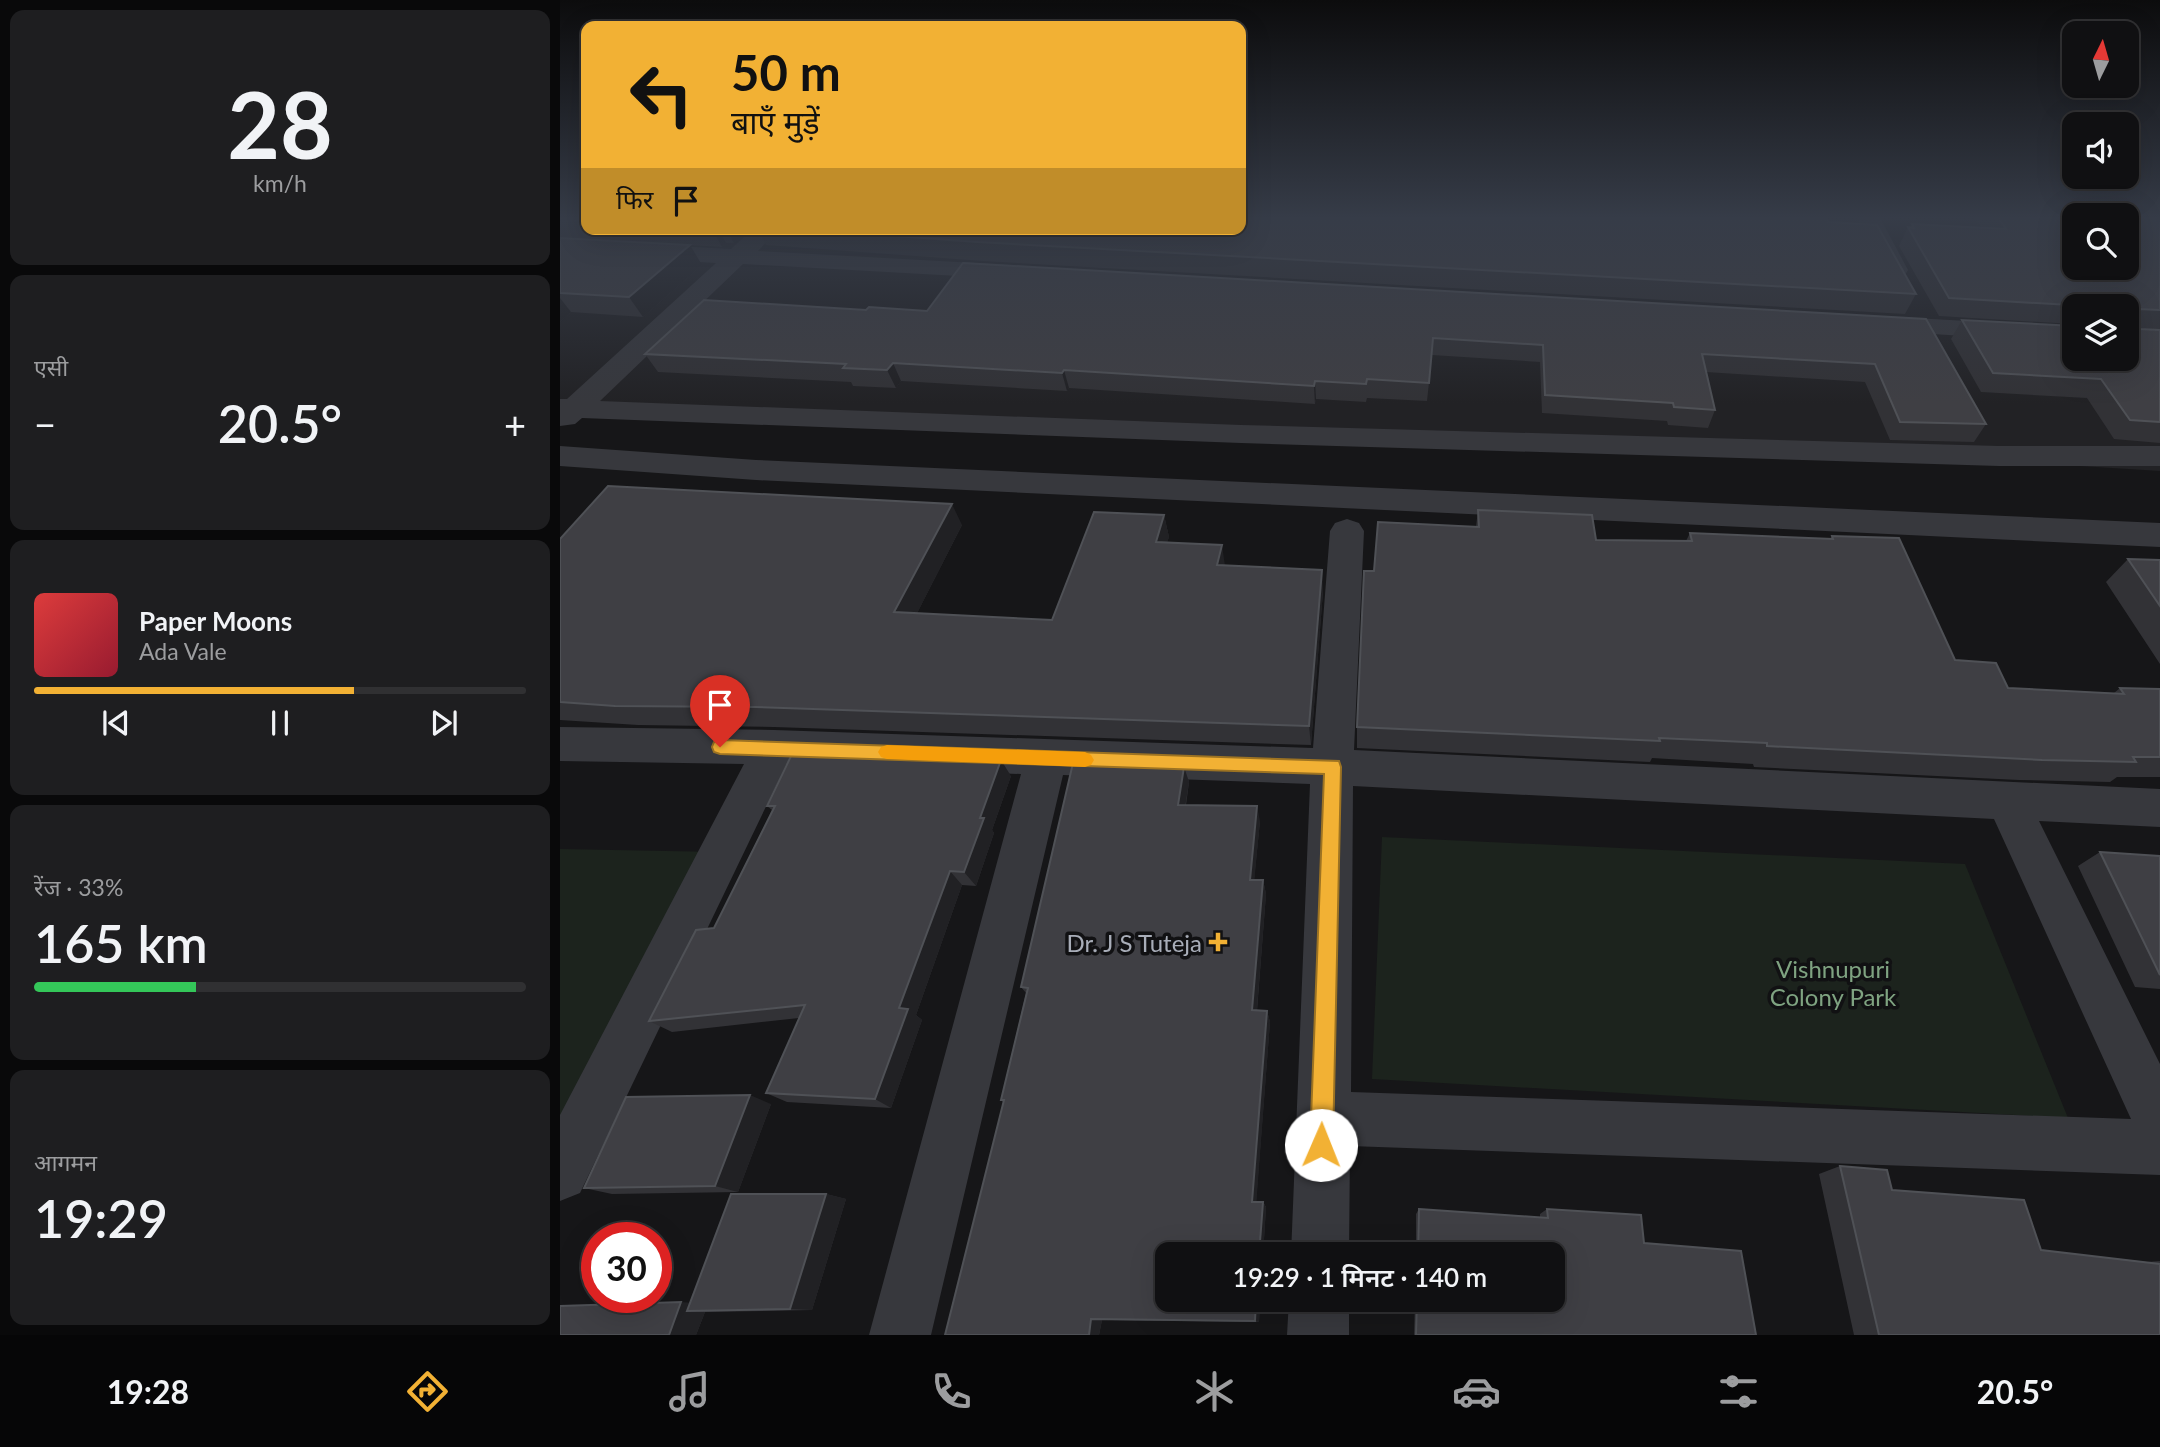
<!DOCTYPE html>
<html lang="hi">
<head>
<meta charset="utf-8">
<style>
	body { margin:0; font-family:Lato,"Noto Sans Devanagari",sans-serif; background:#1e1e20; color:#f1f3f6; height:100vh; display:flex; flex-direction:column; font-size:26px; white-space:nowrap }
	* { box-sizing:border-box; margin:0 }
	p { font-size:23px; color:#9c9d9f }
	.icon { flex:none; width:38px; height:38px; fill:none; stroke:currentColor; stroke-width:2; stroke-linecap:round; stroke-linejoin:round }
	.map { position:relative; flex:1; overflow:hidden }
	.drawer { display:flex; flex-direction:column; gap:10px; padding:10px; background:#09090a; width:560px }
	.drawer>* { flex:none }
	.hud { position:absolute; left:21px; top:21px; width:665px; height:214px; border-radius:14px; box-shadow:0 7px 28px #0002,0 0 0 2px #303032; background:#f2b134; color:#111; overflow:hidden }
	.needle { width:46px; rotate:5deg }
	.fabs { position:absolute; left:1502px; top:21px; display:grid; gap:14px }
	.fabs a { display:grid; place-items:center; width:77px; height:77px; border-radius:14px; background:#101012; box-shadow:0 7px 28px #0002,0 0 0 2px #303032; font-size:35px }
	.speed { position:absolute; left:21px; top:1222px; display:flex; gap:14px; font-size:35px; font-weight:700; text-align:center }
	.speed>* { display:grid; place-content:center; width:91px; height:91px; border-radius:50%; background:#101012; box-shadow:0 7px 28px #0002,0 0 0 2px #303032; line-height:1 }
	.speed .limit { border:10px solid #d22; background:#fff; color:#111 }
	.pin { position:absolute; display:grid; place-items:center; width:60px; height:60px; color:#fff; margin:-72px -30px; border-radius:50% 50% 50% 0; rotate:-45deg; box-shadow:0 0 7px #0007 }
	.pin .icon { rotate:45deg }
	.me { position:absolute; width:77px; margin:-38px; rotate:1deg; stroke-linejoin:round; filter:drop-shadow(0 0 5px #0008) }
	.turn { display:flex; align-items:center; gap:24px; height:147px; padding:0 35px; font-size:32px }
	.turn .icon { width:91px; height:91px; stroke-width:2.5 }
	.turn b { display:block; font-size:49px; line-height:60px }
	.then { display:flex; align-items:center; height:66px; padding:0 35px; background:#0003; gap:14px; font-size:26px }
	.big { font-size:52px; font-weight:600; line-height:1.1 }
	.drawer .tile { flex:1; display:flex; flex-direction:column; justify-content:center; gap:10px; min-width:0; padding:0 24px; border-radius:14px; background:#1e1e20 }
	.drawer .dial { align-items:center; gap:0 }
	.dial b { font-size:91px; line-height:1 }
	.song { display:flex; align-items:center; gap:21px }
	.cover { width:84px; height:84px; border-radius:10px; background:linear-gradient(135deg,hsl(0 70% 55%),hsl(350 70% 35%)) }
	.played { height:7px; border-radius:4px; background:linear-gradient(90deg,#f2b134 65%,#303032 65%) }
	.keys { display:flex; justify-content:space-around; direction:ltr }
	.heat { display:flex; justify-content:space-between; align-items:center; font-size:38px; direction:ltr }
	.charge { height:10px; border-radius:5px; background:linear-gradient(90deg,#34c759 33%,#303032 0) }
	.trip { position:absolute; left:595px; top:1242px; width:410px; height:70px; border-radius:14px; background:#101012; box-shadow:0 7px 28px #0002,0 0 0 2px #303032; font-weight:600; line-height:70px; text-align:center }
	.tabs { display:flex; height:112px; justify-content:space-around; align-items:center; background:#060607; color:#9c9d9f }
	.tabs .icon { width:49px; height:49px }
	.tabs .active { color:#f2b134 }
	.tabs b { font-size:32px; color:#f1f3f6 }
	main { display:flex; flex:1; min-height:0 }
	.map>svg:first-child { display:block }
	.built { fill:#222225; fill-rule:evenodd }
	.green { fill:#1c231d }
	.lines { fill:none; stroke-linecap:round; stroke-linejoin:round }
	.minor { fill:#37383d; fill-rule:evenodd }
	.wall { fill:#323236 }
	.shaded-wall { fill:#212124 }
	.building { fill:#3f3f44; stroke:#4f5156; stroke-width:2 }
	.route { fill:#f2b134; stroke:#9d7322; stroke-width:2 }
	.slow { fill:#f59e0b }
	.poi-dot { fill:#f2b134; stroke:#111113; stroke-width:2.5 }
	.labels { text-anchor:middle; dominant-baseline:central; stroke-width:7; stroke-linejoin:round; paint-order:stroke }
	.near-poi-label { font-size:24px; fill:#a8adb8; stroke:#111113; text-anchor:end }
	.near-park-label { font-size:24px; fill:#7fa381; stroke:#111113 }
</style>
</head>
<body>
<main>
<section class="drawer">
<div class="tile dial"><b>28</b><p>km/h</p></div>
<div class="tile"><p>एसी</p>
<div class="heat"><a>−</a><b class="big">20.5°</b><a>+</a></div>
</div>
<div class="tile">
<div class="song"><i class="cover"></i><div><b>Paper Moons</b><p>Ada Vale</p></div></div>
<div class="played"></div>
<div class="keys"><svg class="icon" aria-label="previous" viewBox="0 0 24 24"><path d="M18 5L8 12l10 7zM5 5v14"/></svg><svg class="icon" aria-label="pause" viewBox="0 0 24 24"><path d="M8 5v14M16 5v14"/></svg><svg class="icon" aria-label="next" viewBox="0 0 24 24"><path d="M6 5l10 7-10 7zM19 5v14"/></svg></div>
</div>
<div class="tile"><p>रेंज · 33%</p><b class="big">165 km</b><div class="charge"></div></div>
<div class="tile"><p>आगमन</p><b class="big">19:29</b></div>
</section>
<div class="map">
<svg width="1600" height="1335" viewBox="0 0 1600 1335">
	<rect width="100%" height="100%" fill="#161618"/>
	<!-- built -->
	<path class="built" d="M0 216 26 229H681V216H1514V268H1566L1600 216V471L1328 454 0 400ZM1514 306H1566V359H1514Z"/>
	<!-- green -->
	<path class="green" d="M822 837 1405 864 1508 1118 812 1079Z
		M0 849 160 852 0 1155Z"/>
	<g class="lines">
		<!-- minor -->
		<path class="minor" d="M1296 216H1319L1348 270 1345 275 1336 277 1327 275Z
			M193 229H219L198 251 452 265 461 267 464 272 461 277 452 279 183 264 40 401 681 425 1439 446H1600V466H1439L681 443 22 418 15 424 0 426V399H7L156 263 0 254V240L171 249Z
			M1319 316 1514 327V343L1310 330 1306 324 1310 318Z
			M0 446 196 460 1600 523V547L196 480 0 466Z
			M787 519 799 523 804 531 794 750 1600 789V827L1479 821 1600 1064V1175L790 1146 789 1255H731L750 784 503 775 371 1335H309L461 774 226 765 20 1193 0 1201V1115L184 764 0 761V727L214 730 753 748 770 531 775 523ZM793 786 1434 819 1571 1119 791 1092Z
			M729 1300H789V1335H727Z"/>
	</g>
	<!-- wall -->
	<path class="wall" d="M0 216H26V229H190L174 243H166L162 247 0 237Z
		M1414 216H1600V443L1554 439 1527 398 1421 392 1391 339 1402 320 1514 359 1566 306H1514V324L1379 316 1339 246 1348 227 1350 228 1352 224 1422 228Z
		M714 217 1268 222 1356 294 1345 314 423 261 206 245 198 229H681Z
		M0 238 142 265 83 317 11 312 0 322Z
		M306 310 1366 319 1426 424 1414 442 1330 440 1305 382 1146 372 1155 410 1148 428 1108 425 1107 421 982 413 980 362 872 355 867 401 807 398 806 402 756 399 755 404 509 388 507 391 341 381 336 388 293 386 291 382 98 372 85 354Z
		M918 510 1036 540 1126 541 1130 533 1270 539 1272 536 1395 660 1448 688 1554 693 1560 688 1600 689V777H1557L1550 782 1459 780 1194 767 1193 764 1092 758 1090 762 797 748V727L814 571 916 527Z
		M604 515 609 537 607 542 665 565 763 591 751 745 214 727 78 725 0 720V539L402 525 357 613 492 620Z
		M1568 559 1600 560V664L1546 582Z
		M624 767 629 782 626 805 700 821 694 880H703L706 894 697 1011H707L710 1022 696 1202H703L706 1207 703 1255H607L700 1300 699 1322 542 1320 539 1335 443 1102 441 1100 466 993 461 987Z
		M451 776 432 830 434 833 416 886 402 885 356 1015 362 1020 331 1108 227 1102 206 1093 239 1018 112 1032 89 1021 154 928 212 810 207 806Z
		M1540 852 1600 856V989L1575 987 1518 866Z
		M211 1104 178 1192 52 1194 24 1188Z
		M1280 1166 1332 1190 1481 1250 1587 1262 1600 1261V1335H1294L1259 1174Z
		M266 1194 286 1199 252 1310 145 1312 136 1335H0L130 1303Z
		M859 1209 980 1217V1214L987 1209 1084 1243 1196 1335H854L855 1300H992V1255H856V1214Z"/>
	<!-- shaded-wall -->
	<path class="shaded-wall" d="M152 229H158L166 243 162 247Z
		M166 229H190L174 243Z
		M130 245 142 265 83 317 69 297Z
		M0 298 11 312 0 322Z
		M333 363 341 381 336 388 327 370Z
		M504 370 509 388 507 391 502 373Z
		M755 381 756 399 755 404 754 386Z
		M392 504 402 525 347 633 334 612Z
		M604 515 609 537 601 563 596 542Z
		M662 545 665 566 657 565Z
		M762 570 763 591 751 745 749 726Z
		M441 760 451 776 432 830 434 833 416 886 404 872 420 818Z
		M624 767 629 782 623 820 618 805Z
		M697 806 700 821 693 894 690 880Z
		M390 871 402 885 356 1015 362 1020 331 1108 315 1099 339 1008Z
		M703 880 706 894 696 1021 692 1010Z
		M707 1011 710 1022 696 1207 692 1202Z
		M190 1095 211 1104 178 1192 155 1186Z
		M266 1194 286 1199 252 1310 230 1309Z
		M703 1202 706 1207 703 1255H699Z
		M696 1300H700L699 1322 695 1321Z
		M121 1302 147 1304 127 1311 145 1312 136 1335H109Z
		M531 1319 542 1320 539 1335H529Z"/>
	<!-- building -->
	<path class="building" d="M0 216H26V220L0 219Z
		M681 216H1265L1268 222 1317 225 1356 294 417 242 242 229H681Z
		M1437 216H1514V268H1566V216H1600V310L1578 309 1579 329 1600 330V422L1570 420 1541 379 1433 373 1402 320 1514 326V359H1566V306H1528L1389 298 1348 227 1354 228 1352 224 1446 229Z
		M0 238 130 245 69 297 0 293Z
		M403 263 1366 319 1426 424 1340 422 1315 364 1142 354 1155 410 1114 407 1113 403 985 395 983 345 873 338 869 383 807 379 806 384 755 381 754 386 504 370 502 373 333 363 327 370 283 368 286 364 85 354 144 300 306 310 309 307 367 311Z
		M48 486 392 504 334 612 492 620 534 512 604 515 596 542 662 545 657 565 762 570 749 726 195 707 55 706 0 702V539Z
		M918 510 1032 515 1036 540 1132 541 1130 533 1273 539 1272 536 1339 538 1395 660 1436 663 1448 688 1564 694 1560 688 1600 689V757H1573L1576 762 1482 760 1207 746V743L1099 738 1100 741 797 727 804 571H814L818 522 919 527Z
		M1568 559 1600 560V606Z
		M233 752 441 760 420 818H424L404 872 390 871 339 1008 348 1009 315 1099 206 1093 245 1005 89 1021 136 930 154 928 215 806H207Z
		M513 763 624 767 618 805 697 806 690 880H703L692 1010 707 1011 692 1202H703L699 1255H607V1300H696L695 1321 531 1319 529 1335H385L444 1100H441L468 988 461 987Z
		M1540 852 1600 856V975Z
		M190 1095 155 1186 24 1188 66 1097Z
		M1280 1166 1327 1170 1332 1190 1464 1200 1481 1250 1600 1264V1335H1319Z
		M171 1194H266L230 1309 127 1311Z
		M859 1209 988 1218 987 1209 1081 1215 1084 1243 1181 1251 1196 1335H856L857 1300H992V1255H858Z
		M121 1302 109 1335H0V1306Z"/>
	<!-- sky -->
	<linearGradient id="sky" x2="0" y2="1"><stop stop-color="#0c0c0d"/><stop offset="0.54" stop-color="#363c48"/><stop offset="1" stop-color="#363c48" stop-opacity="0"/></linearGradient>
	<rect width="1600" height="403" fill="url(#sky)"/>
	<!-- route -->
	<path class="route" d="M160 740 779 761 781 767 773 1145 769 1153 761 1157 753 1153 750 1145 764 774 160 754 154 752 152 747 154 742Z"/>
	<!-- slow -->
	<path class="slow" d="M327 745 525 752 531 755 534 760 531 765 525 767 327 759 321 757 318 752 321 747Z"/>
	<!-- markers -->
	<path class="poi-dot" d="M654.5 931.5h7v7h7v7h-7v7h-7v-7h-7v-7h7z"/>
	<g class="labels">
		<!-- near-poi labels -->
		<g class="near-poi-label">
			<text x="642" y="942">Dr. J S Tuteja</text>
		</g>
		<!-- near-park labels -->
		<g class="near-park-label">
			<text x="1273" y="968">Vishnupuri<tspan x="1273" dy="28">Colony Park</tspan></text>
		</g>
	</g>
</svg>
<div class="fabs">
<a><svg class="needle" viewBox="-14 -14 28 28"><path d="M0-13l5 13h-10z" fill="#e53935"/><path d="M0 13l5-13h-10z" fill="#9c9d9f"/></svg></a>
<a><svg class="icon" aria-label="sound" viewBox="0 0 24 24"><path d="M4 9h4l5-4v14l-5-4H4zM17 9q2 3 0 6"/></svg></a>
<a><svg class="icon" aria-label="search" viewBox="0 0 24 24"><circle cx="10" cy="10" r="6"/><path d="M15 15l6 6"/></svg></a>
<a><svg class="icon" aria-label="layers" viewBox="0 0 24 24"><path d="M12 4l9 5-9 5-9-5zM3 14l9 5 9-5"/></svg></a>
</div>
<div class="speed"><div class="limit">30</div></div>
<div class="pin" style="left:160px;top:747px;background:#d93025"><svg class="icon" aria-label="arrive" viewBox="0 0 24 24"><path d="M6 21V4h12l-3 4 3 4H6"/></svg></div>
<svg class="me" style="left:761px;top:1145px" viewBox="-20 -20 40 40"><circle r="19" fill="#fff"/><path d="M0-13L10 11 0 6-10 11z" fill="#f2b134"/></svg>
<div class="trip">19:29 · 1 मिनट · 140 m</div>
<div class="hud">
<div class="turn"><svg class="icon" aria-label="left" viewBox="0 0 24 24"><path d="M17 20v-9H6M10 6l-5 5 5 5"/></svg><div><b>50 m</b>बाएँ मुड़ें</div></div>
<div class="then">फिर<svg class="icon" aria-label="arrive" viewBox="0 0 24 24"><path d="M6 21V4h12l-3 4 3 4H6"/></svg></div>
</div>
</div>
</main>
<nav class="tabs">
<b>19:28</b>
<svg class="icon active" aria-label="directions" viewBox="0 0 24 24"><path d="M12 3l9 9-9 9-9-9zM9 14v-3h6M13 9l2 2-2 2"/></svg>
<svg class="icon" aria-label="music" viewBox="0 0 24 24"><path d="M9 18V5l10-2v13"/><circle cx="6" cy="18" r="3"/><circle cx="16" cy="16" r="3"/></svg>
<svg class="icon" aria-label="phone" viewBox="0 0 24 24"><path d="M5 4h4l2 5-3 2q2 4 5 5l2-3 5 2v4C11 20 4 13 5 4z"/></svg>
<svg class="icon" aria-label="climate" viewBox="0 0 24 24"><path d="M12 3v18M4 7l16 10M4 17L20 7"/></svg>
<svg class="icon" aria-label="car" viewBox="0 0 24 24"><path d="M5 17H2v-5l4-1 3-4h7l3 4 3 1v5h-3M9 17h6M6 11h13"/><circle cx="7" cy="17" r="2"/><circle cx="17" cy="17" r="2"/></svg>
<svg class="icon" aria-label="filters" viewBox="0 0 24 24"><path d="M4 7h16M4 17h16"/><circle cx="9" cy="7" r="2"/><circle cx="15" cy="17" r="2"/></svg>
<b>20.5°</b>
</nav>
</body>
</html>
